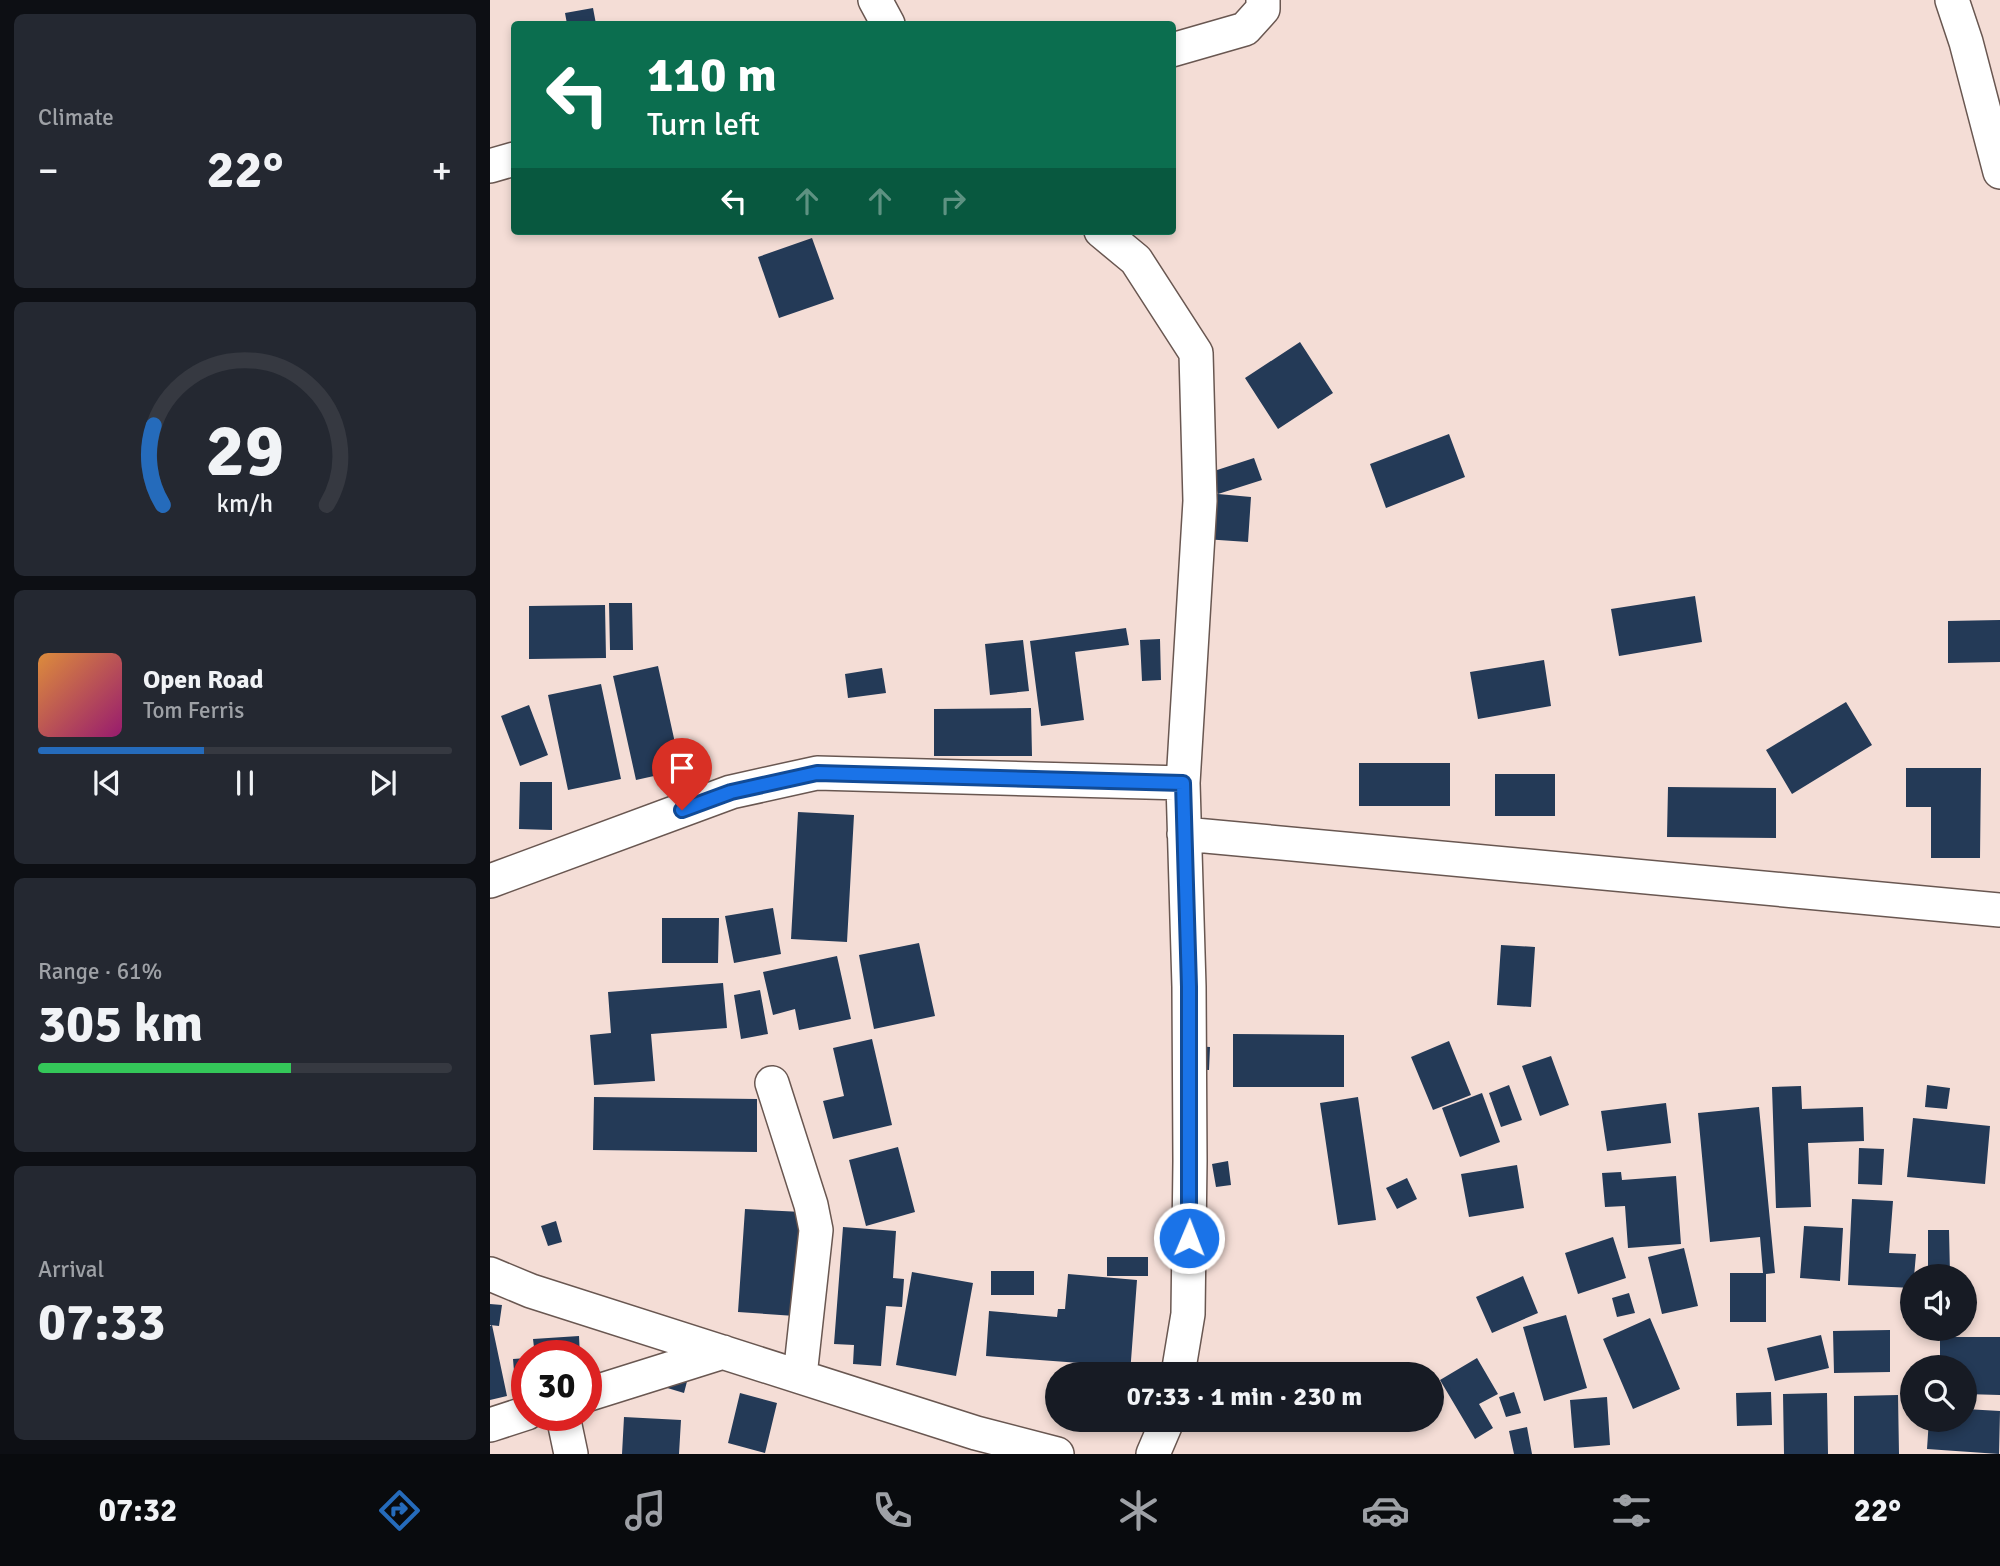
<!DOCTYPE html>
<html lang="en">
<head>
<meta charset="utf-8">
<style>
	body { margin:0; font-family:Signika,sans-serif; background:#242831; color:#f1f3f6; height:100vh; display:flex; flex-direction:column; font-size:26px; white-space:nowrap }
	* { box-sizing:border-box; margin:0 }
	p { font-size:23px; color:#9ea1a6 }
	.icon { flex:none; width:38px; height:38px; fill:none; stroke:currentColor; stroke-width:2; stroke-linecap:round; stroke-linejoin:round }
	.map { position:relative; flex:1; overflow:hidden }
	.side { display:flex; flex-direction:column; gap:14px; padding:14px; background:#0d0f14; width:490px }
	.side>* { flex:none }
	.hud { position:absolute; left:21px; top:21px; width:665px; height:214px; border-radius:7px; box-shadow:0 4px 10px #0003; background:#0b6e4f; color:#fff; overflow:hidden }
	.buttons { position:absolute; left:1410px; top:1264px; display:grid; gap:14px }
	.buttons a { display:grid; place-items:center; width:77px; height:77px; border-radius:50%; background:#171b24; box-shadow:0 4px 10px #0003; font-size:35px }
	.speed { position:absolute; left:21px; top:1340px; display:flex; gap:14px; font-size:35px; font-weight:700; text-align:center }
	.speed>* { display:grid; place-content:center; width:91px; height:91px; border-radius:50%; background:#171b24; box-shadow:0 4px 10px #0003; line-height:1 }
	.speed .limit { border:10px solid #d22; background:#fff; color:#111 }
	.pin { position:absolute; display:grid; place-items:center; width:60px; height:60px; color:#fff; margin:-72px -30px; border-radius:50% 50% 50% 0; rotate:-45deg; box-shadow:0 0 7px #0007 }
	.pin .icon { rotate:45deg }
	.me { position:absolute; width:77px; margin:-38px; rotate:1deg; stroke-linejoin:round; filter:drop-shadow(0 0 5px #0008) }
	.turn { display:flex; align-items:center; gap:24px; height:147px; padding:0 21px; font-size:32px }
	.turn .icon { width:91px; height:91px; stroke-width:2.5 }
	.turn b { display:block; font-size:49px; line-height:60px }
	.lanes { display:flex; align-items:center; height:66px; padding:0 21px; background:#0003; justify-content:center; gap:35px; direction:ltr }
	.lanes .off { opacity:.35 }
	.big { font-size:52px; font-weight:800; line-height:1.1 }
	.side .tile { flex:1; display:flex; flex-direction:column; justify-content:center; gap:10px; min-width:0; padding:0 24px; border-radius:10px; background:#242831 }
	.side .dial { align-items:center; gap:0 }
	.dial svg { height:182px; overflow:visible; fill:none; stroke:#363941; stroke-width:7; stroke-linecap:round; text-anchor:middle }
	.dial text { fill:#f1f3f6; stroke:none }
	.song { display:flex; align-items:center; gap:21px }
	.cover { width:84px; height:84px; border-radius:10px; background:linear-gradient(135deg,hsl(30 70% 55%),hsl(320 70% 35%)) }
	.played { height:7px; border-radius:4px; background:linear-gradient(90deg,#256bbb 40%,#363941 40%) }
	.keys { display:flex; justify-content:space-around; direction:ltr }
	.heat { display:flex; justify-content:space-between; align-items:center; font-size:38px; direction:ltr }
	.charge { height:10px; border-radius:5px; background:linear-gradient(90deg,#34c759 61%,#363941 0) }
	.trip { position:absolute; left:555px; top:1362px; width:399px; height:70px; border-radius:35px; background:#171b24; box-shadow:0 4px 10px #0003; font-weight:800; line-height:70px; text-align:center }
	.menu { display:flex; height:112px; justify-content:space-around; align-items:center; background:#090b0e; color:#9ea1a6 }
	.menu .icon { width:49px; height:49px }
	.menu .current { color:#256bbb }
	.menu b { font-size:32px; color:#f1f3f6 }
	main { display:flex; flex:1; min-height:0 }
	.map>svg:first-child { display:block }
	.building { fill:#243a57 }
	.lines { fill:none; stroke-linecap:round; stroke-linejoin:round }
	.minor-casing { stroke:#695751; stroke-width:36 }
	.minor { stroke:#fff; stroke-width:33 }
	.route-casing { stroke:#114b97; stroke-width:18 }
	.route { stroke:#1a73e8; stroke-width:12 }
</style>
</head>
<body>
<main>
<section class="side">
<div class="tile"><p>Climate</p>
<div class="heat"><a>−</a><b class="big">22°</b><a>+</a></div>
</div>
<div class="tile dial"><svg viewBox="0 0 100 80">
<path d="M14 69A42 42 0 1 1 86 69"/>
<path d="M14 69A42 42 0 0 1 10 34" stroke="#256bbb"/>
<text x="50" y="56" font-size="32" font-weight="700">29</text>
<text x="50" y="72" font-size="11">km/h</text>
</svg></div>
<div class="tile">
<div class="song"><i class="cover"></i><div><b>Open Road</b><p>Tom Ferris</p></div></div>
<div class="played"></div>
<div class="keys"><svg class="icon" aria-label="previous" viewBox="0 0 24 24"><path d="M18 5L8 12l10 7zM5 5v14"/></svg><svg class="icon" aria-label="pause" viewBox="0 0 24 24"><path d="M8 5v14M16 5v14"/></svg><svg class="icon" aria-label="next" viewBox="0 0 24 24"><path d="M6 5l10 7-10 7zM19 5v14"/></svg></div>
</div>
<div class="tile"><p>Range · 61%</p><b class="big">305 km</b><div class="charge"></div></div>
<div class="tile"><p>Arrival</p><b class="big">07:33</b></div>
</section>
<div class="map">
<svg width="1510" height="1454" viewBox="0 0 1510 1454">
	<rect width="100%" height="100%" fill="#f4ddd6"/>
	<!-- building -->
	<path class="building" d="M103 8 106 24H77L75 13Z
		M322 238 344 299 289 318 268 257Z
		M810 342 843 393 788 429 755 378Z
		M959 434 975 477 896 508 880 464Z
		M764 458 772 480 728 494 761 497 758 542 714 539 717 494H728L721 472Z
		M1205 596 1212 642 1129 656 1121 609Z
		M119 603H142L143 650H120Z
		M115 605 116 658 39 659V606Z
		M1510 620V662L1458 663V621Z
		M636 628 639 645 585 652 594 720 551 726 540 641Z
		M670 639 671 680 652 681 650 640Z
		M533 640 539 691 500 695 495 644Z
		M1054 660 1061 706 988 719 980 672Z
		M168 666 191 770 146 780 123 676Z
		M392 668 396 693 358 698 355 674Z
		M111 684 131 779 78 790 58 695Z
		M1356 702 1382 745 1302 794 1276 750Z
		M39 705 58 755 30 766 11 716Z
		M541 708 542 756H444V709Z
		M869 763H960V806H869Z
		M1416 768H1491L1490 858H1441V807H1416Z
		M1005 774H1065V816H1005Z
		M30 782H62V830L29 829Z
		M1178 787 1286 788V838L1177 837Z
		M308 812 364 815 357 942 301 939Z
		M283 908 291 954 244 963 235 916Z
		M172 918H229L228 963H172Z
		M429 943 445 1016 384 1029 369 955Z
		M1011 945 1045 947 1041 1007 1007 1005Z
		M347 956 361 1019 309 1030 305 1009 283 1015 273 972Z
		M233 983 237 1028 161 1034 165 1081 104 1085 100 1035 121 1033 118 992Z
		M270 990 278 1034 251 1039 244 995Z
		M743 1034 854 1035V1087H743Z
		M382 1039 402 1125 343 1139 333 1101 354 1096 343 1048Z
		M959 1041 981 1095 943 1110 921 1057Z
		M703 1046 720 1047 719 1070 701 1069Z
		M1061 1056 1079 1105 1050 1116 1032 1066Z
		M1019 1085 1032 1120 1011 1127 999 1093Z
		M1437 1085 1460 1088 1457 1109 1435 1107Z
		M1311 1086 1312 1109 1373 1107 1374 1141 1318 1143 1321 1207 1286 1208 1282 1087Z
		M992 1093 1010 1142 970 1157 952 1108Z
		M104 1097 267 1099V1152L103 1150Z
		M868 1097 886 1220 848 1225 830 1103Z
		M1176 1103 1181 1143 1117 1151 1111 1111Z
		M1269 1107 1285 1273 1276 1274V1322H1240V1273H1273L1270 1237 1220 1242 1208 1113Z
		M1423 1118 1500 1126 1495 1184 1417 1177Z
		M408 1147 425 1212 376 1226 359 1160Z
		M1369 1148 1394 1149 1392 1185 1368 1184Z
		M738 1161 741 1185 726 1187 722 1164Z
		M1027 1165 1034 1208 979 1217 971 1174Z
		M1131 1172 1132 1180 1186 1176 1191 1244 1138 1248 1135 1206 1115 1207 1112 1173Z
		M917 1178 927 1199 907 1209 896 1188Z
		M1362 1199 1403 1201 1399 1253 1426 1254 1423 1288 1358 1285Z
		M255 1209 312 1212 305 1316 248 1312Z
		M66 1221 72 1242 58 1246 51 1226Z
		M1314 1226 1353 1228 1350 1281 1310 1278Z
		M353 1227 406 1231 403 1278 414 1279 412 1307 396 1306 391 1366 363 1364 364 1345 344 1344Z
		M1438 1230H1459L1460 1274H1438Z
		M1123 1237 1136 1278 1088 1294 1075 1253Z
		M1194 1248 1208 1306 1172 1314 1158 1257Z
		M617 1257H658V1276H617Z
		M501 1271H544V1295H501Z
		M422 1272 483 1283 466 1376 406 1365Z
		M578 1274 647 1280 640 1374H589L590 1363 496 1356 499 1311 567 1317 568 1309H575Z
		M1033 1276 1048 1313 1002 1333 986 1297Z
		M1139 1293 1145 1313 1127 1317 1122 1298Z
		M0 1304 12 1305 9 1326 0 1325Z
		M1076 1315 1097 1388 1054 1401 1033 1327Z
		M1160 1318 1190 1389 1143 1409 1113 1339Z
		M2 1325 17 1396 0 1400V1326Z
		M1400 1330V1372L1344 1373 1343 1331Z
		M1331 1335 1339 1368 1285 1381 1277 1348Z
		M89 1336 90 1356H45L43 1339Z
		M1450 1337H1510V1395L1475 1394V1367H1450Z
		M37 1358V1382L25 1383 23 1359Z
		M987 1358 1008 1394 989 1404 1003 1428 985 1439 950 1380Z
		M200 1370 194 1393 174 1387Z
		M1024 1392 1031 1413 1016 1417 1009 1397Z
		M1281 1392 1282 1425 1247 1426 1246 1393Z
		M250 1393 287 1403 275 1453 238 1443Z
		M1337 1393 1338 1454H1294L1293 1394Z
		M1408 1395 1409 1454H1364V1396Z
		M1117 1397 1120 1445 1084 1448 1080 1400Z
		M1475 1409 1510 1411 1509 1454 1437 1449 1439 1419H1475Z
		M134 1417 191 1420 189 1454H132Z
		M1037 1427 1042 1454H1024L1019 1431Z"/>
	<g class="lines">
		<defs>
			<path id="minor" d="M385 0 398 24
				M1462 0 1476 42 1510 172
				M682 50 755 29 773 9V0
				M0 166 24 159
				M611 231 646 260 706 353 710 501 693 783 699 987 700 1161 698 1314 688 1374
				M694 834 1510 910
				M0 881 241 792 327 773 693 783
				M282 1083 321 1205 326 1230 310 1376
				M0 1274 41 1291 486 1433 567 1454
				M96 1395 233 1352
				M73 1416 81 1454
				M0 1425 37 1413
				M663 1454 678 1419"/>
		</defs>
		<!-- minor casing -->
		<use href="#minor" class="minor-casing"/>
		<!-- minor -->
		<use href="#minor" class="minor"/>
	</g>
	<g class="lines">
		<defs>
			<path id="route" d="M192 810 241 792 327 773 693 783 699 987V1238"/>
		</defs>
		<!-- route casing -->
		<use href="#route" class="route-casing"/>
		<!-- route -->
		<use href="#route" class="route"/>
	</g>
</svg>
<div class="buttons">
<a><svg class="icon" aria-label="sound" viewBox="0 0 24 24"><path d="M4 9h4l5-4v14l-5-4H4zM17 9q2 3 0 6"/></svg></a>
<a><svg class="icon" aria-label="search" viewBox="0 0 24 24"><circle cx="10" cy="10" r="6"/><path d="M15 15l6 6"/></svg></a>
</div>
<div class="speed"><div class="limit">30</div></div>
<div class="pin" style="left:192px;top:810px;background:#d93025"><svg class="icon" aria-label="arrive" viewBox="0 0 24 24"><path d="M6 21V4h12l-3 4 3 4H6"/></svg></div>
<svg class="me" style="left:699px;top:1238px" viewBox="-20 -20 40 40"><circle r="17" fill="#1a73e8" stroke="#fff" stroke-width="3"/><path d="M0-11L8 9 0 5-8 9z" fill="#fff"/></svg>
<div class="trip">07:33 · 1 min · 230 m</div>
<div class="hud">
<div class="turn"><svg class="icon" aria-label="left" viewBox="0 0 24 24"><path d="M17 20v-9H6M10 6l-5 5 5 5"/></svg><div><b>110 m</b>Turn left</div></div>
<div class="lanes"><svg class="icon" aria-label="left" viewBox="0 0 24 24"><path d="M17 20v-9H6M10 6l-5 5 5 5"/></svg><svg class="icon off" aria-label="ahead" viewBox="0 0 24 24"><path d="M12 20V5M6 11l6-6 6 6"/></svg><svg class="icon off" aria-label="ahead" viewBox="0 0 24 24"><path d="M12 20V5M6 11l6-6 6 6"/></svg><svg class="icon off" aria-label="right" viewBox="0 0 24 24"><path d="M7 20v-9h11M14 6l5 5-5 5"/></svg></div>
</div>
</div>
</main>
<nav class="menu">
<b>07:32</b>
<svg class="icon current" aria-label="directions" viewBox="0 0 24 24"><path d="M12 3l9 9-9 9-9-9zM9 14v-3h6M13 9l2 2-2 2"/></svg>
<svg class="icon" aria-label="music" viewBox="0 0 24 24"><path d="M9 18V5l10-2v13"/><circle cx="6" cy="18" r="3"/><circle cx="16" cy="16" r="3"/></svg>
<svg class="icon" aria-label="phone" viewBox="0 0 24 24"><path d="M5 4h4l2 5-3 2q2 4 5 5l2-3 5 2v4C11 20 4 13 5 4z"/></svg>
<svg class="icon" aria-label="climate" viewBox="0 0 24 24"><path d="M12 3v18M4 7l16 10M4 17L20 7"/></svg>
<svg class="icon" aria-label="car" viewBox="0 0 24 24"><path d="M5 17H2v-5l4-1 3-4h7l3 4 3 1v5h-3M9 17h6M6 11h13"/><circle cx="7" cy="17" r="2"/><circle cx="17" cy="17" r="2"/></svg>
<svg class="icon" aria-label="filters" viewBox="0 0 24 24"><path d="M4 7h16M4 17h16"/><circle cx="9" cy="7" r="2"/><circle cx="15" cy="17" r="2"/></svg>
<b>22°</b>
</nav>
</body>
</html>
